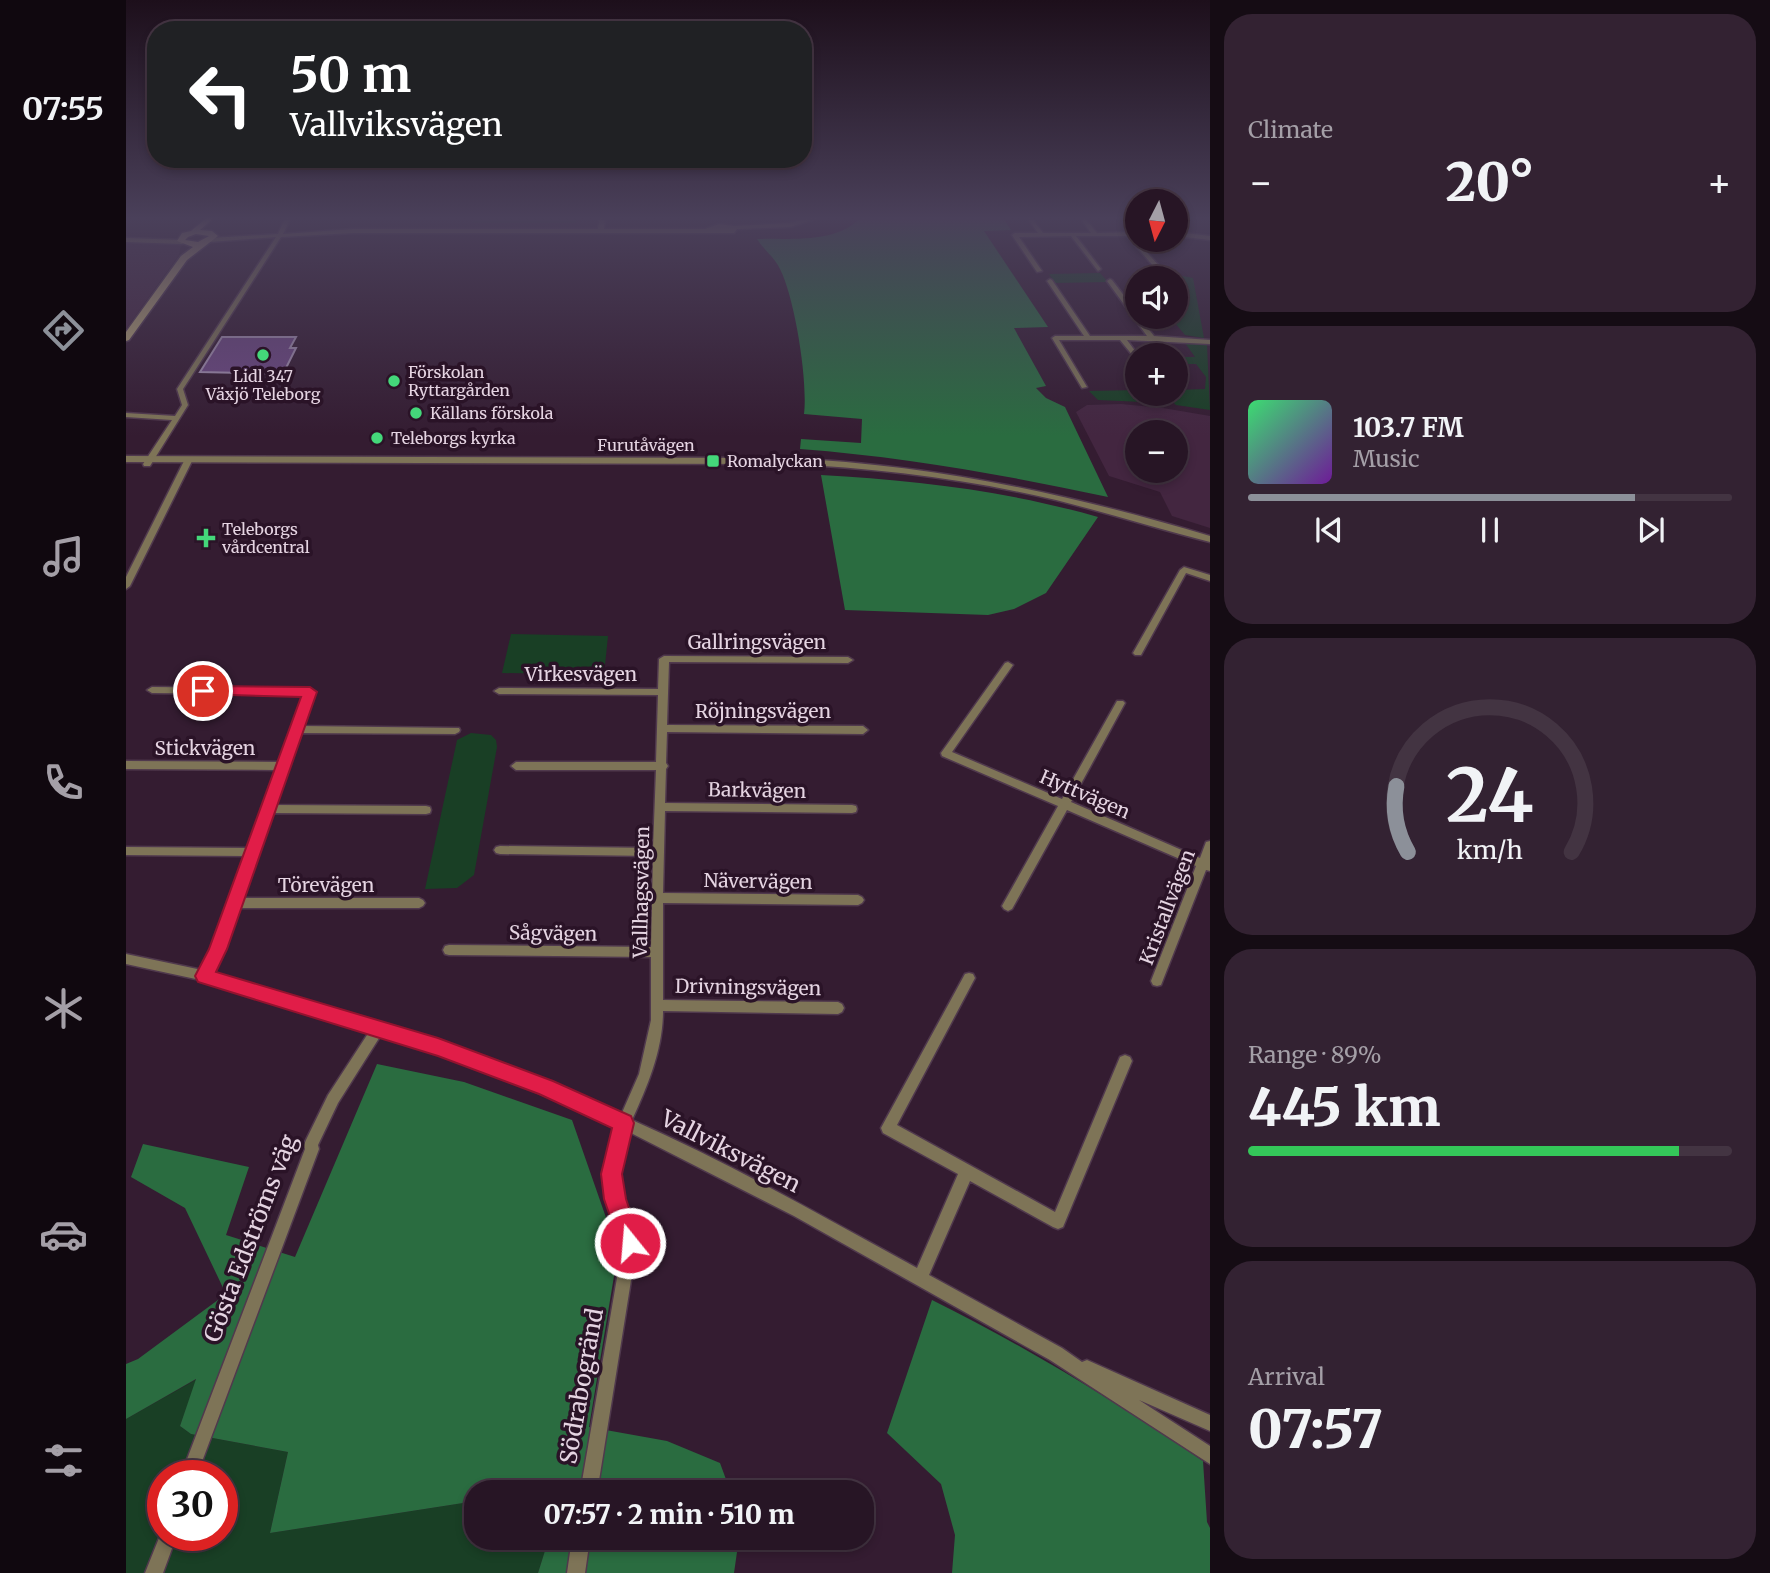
<!DOCTYPE html>
<html lang="en">
<head>
<meta charset="utf-8">
<style>
	body { margin:0; font-family:Merriweather,serif; background:#332232; color:#f1f3f6; height:100vh; display:flex; flex-direction:column; font-size:26px; white-space:nowrap }
	* { box-sizing:border-box; margin:0 }
	p { font-size:23px; color:#a49fa7 }
	.icon { flex:none; width:38px; height:38px; fill:none; stroke:currentColor; stroke-width:2; stroke-linecap:round; stroke-linejoin:round }
	.map { position:relative; flex:1; overflow:hidden }
	.panel { display:flex; flex-direction:column; gap:14px; padding:14px; background:#150c14; width:560px }
	.panel>* { flex:none }
	.banner { position:absolute; left:21px; top:21px; width:665px; height:147px; border-radius:28px; box-shadow:0 4px 10px #0003,0 0 0 2px #433442; background:#202124; color:#fff; overflow:hidden }
	.needle { width:46px; rotate:186deg }
	.controls { position:absolute; left:999px; top:189px; display:grid; gap:14px }
	.controls a { display:grid; place-items:center; width:63px; height:63px; border-radius:50%; background:#271525; box-shadow:0 4px 10px #0003,0 0 0 2px #433442; font-size:35px }
	.speed { position:absolute; left:21px; top:1460px; display:flex; gap:14px; font-size:35px; font-weight:700; text-align:center }
	.speed>* { display:grid; place-content:center; width:91px; height:91px; border-radius:50%; background:#271525; box-shadow:0 4px 10px #0003,0 0 0 2px #433442; line-height:1 }
	.speed .limit { border:10px solid #d22; background:#fff; color:#111 }
	.pin { position:absolute; display:grid; place-items:center; width:60px; height:60px; color:#fff; margin:-30px; border:4px solid #fff; border-radius:50%; box-shadow:0 2px 7px #0007 }
	.me { position:absolute; width:77px; margin:-38px; rotate:343deg; stroke-linejoin:round; filter:drop-shadow(0 0 5px #0008) }
	.turn { display:flex; align-items:center; gap:24px; height:147px; padding:0 28px; font-size:32px }
	.turn .icon { width:91px; height:91px; stroke-width:2.5 }
	.turn b { display:block; font-size:49px; line-height:60px }
	.big { font-size:52px; font-weight:800; line-height:1.1 }
	.panel .widget { flex:1; display:flex; flex-direction:column; justify-content:center; gap:10px; min-width:0; padding:0 24px; border-radius:28px; background:#332232 }
	.panel .dial { align-items:center; gap:0 }
	.dial svg { height:182px; overflow:visible; fill:none; stroke:#433442; stroke-width:7; stroke-linecap:round; text-anchor:middle }
	.dial text { fill:#f1f3f6; stroke:none }
	.song { display:flex; align-items:center; gap:21px }
	.cover { width:84px; height:84px; border-radius:10px; background:linear-gradient(135deg,hsl(140 70% 55%),hsl(280 70% 35%)) }
	.played { height:7px; border-radius:4px; background:linear-gradient(90deg,#8c9099 80%,#433442 80%) }
	.keys { display:flex; justify-content:space-around; direction:ltr }
	.heat { display:flex; justify-content:space-between; align-items:center; font-size:38px; direction:ltr }
	.charge { height:10px; border-radius:5px; background:linear-gradient(90deg,#34c759 89%,#433442 0) }
	.trip { position:absolute; left:338px; top:1480px; width:410px; height:70px; border-radius:28px; background:#271525; box-shadow:0 4px 10px #0003,0 0 0 2px #433442; font-weight:800; line-height:70px; text-align:center }
	main { display:flex; flex:1; min-height:0 }
	.dock { display:flex; flex-direction:column; width:126px; justify-content:space-around; align-items:center; background:#10080f; color:#a49fa7 }
	.dock .icon { width:49px; height:49px }
	.dock .active { color:#8c9099 }
	.dock b { font-size:32px; color:#f1f3f6 }
	.map>svg:first-child { display:block }
	.built { fill:#432640; fill-rule:evenodd }
	.green { fill:#193f25; fill-rule:evenodd }
	.forest { fill:#2a6c40 }
	.building { fill:#6b4780; stroke:#a08dad; stroke-width:2 }
	.lines { fill:none; stroke-linecap:round; stroke-linejoin:round }
	.minor-casing { stroke:#50394d; stroke-width:3 }
	.tertiary-casing { stroke:#50394d; stroke-width:3 }
	.secondary-casing { stroke:#50394d; stroke-width:3 }
	.minor { fill:#7e7457; fill-rule:evenodd }
	.tertiary { fill:#7e7457; fill-rule:evenodd }
	.secondary { fill:#b0a071; fill-rule:evenodd }
	.route { fill:#e11d48; stroke:#92132f; stroke-width:2 }
	.poi-dot { fill:#44d77a; stroke:#2a1327; stroke-width:2.5 }
	.labels { text-anchor:middle; dominant-baseline:central; stroke-width:7; stroke-linejoin:round; paint-order:stroke }
	.far-poi-label { font-size:16px; fill:#e5d4e2; stroke:#2a1327; text-anchor:start }
	.far-street-label { font-size:16px; fill:#e5d4e2; stroke:#2a1327 }
	.street-label { font-size:19px; fill:#e5d4e2; stroke:#2a1327 }
	.near-street-label { font-size:23px; fill:#e5d4e2; stroke:#2a1327 }
</style>
</head>
<body>
<main>
<nav class="dock">
<b>07:55</b>
<svg class="icon active" aria-label="directions" viewBox="0 0 24 24"><path d="M12 3l9 9-9 9-9-9zM9 14v-3h6M13 9l2 2-2 2"/></svg>
<svg class="icon" aria-label="music" viewBox="0 0 24 24"><path d="M9 18V5l10-2v13"/><circle cx="6" cy="18" r="3"/><circle cx="16" cy="16" r="3"/></svg>
<svg class="icon" aria-label="phone" viewBox="0 0 24 24"><path d="M5 4h4l2 5-3 2q2 4 5 5l2-3 5 2v4C11 20 4 13 5 4z"/></svg>
<svg class="icon" aria-label="climate" viewBox="0 0 24 24"><path d="M12 3v18M4 7l16 10M4 17L20 7"/></svg>
<svg class="icon" aria-label="car" viewBox="0 0 24 24"><path d="M5 17H2v-5l4-1 3-4h7l3 4 3 1v5h-3M9 17h6M6 11h13"/><circle cx="7" cy="17" r="2"/><circle cx="17" cy="17" r="2"/></svg>
<svg class="icon" aria-label="filters" viewBox="0 0 24 24"><path d="M4 7h16M4 17h16"/><circle cx="9" cy="7" r="2"/><circle cx="15" cy="17" r="2"/></svg>
</nav>
<div class="map">
<svg width="1084" height="1573" viewBox="0 0 1084 1573">
	<rect width="100%" height="100%" fill="#341c31"/>
	<!-- built -->
	<path class="built" d="M46 242 55 245 53 255 0 329V243Z
		M995 404 1037 408 1084 416V528L1046 516 1034 492 983 476 950 412 961 405ZM1012 432H1050V471H1012Z"/>
	<!-- green -->
	<path class="green" d="M350 216H451L450 223H347Z
		M974 273 982 282 929 283 923 274Z
		M1008 273H1042L1067 278 1078 338 1059 335 1044 317H1050V278H1012Z
		M1052 341 1081 345 1084 410 1050 405 1039 394H1050V390L1079 389 1080 377 1070 364H1056L1051 357H1069L1059 343Z
		M1011 390 1012 394H1034L1040 403 972 400 963 391Z
		M385 634 482 636 478 675 376 673Z
		M345 733 365 735 370 740 371 747 348 875 331 888 299 889 331 740Z
		M71 1379 54 1426 65 1434 162 1452 144 1533 350 1501V1538H423L412 1573H0V1419ZM37 1475H96V1535H37Z"/>
	<!-- forest -->
	<path class="forest" d="M736 216H876L885 230 858 231 922 327 888 328 920 386 910 388 920 398 939 407 982 497C879 475 779 457 674 449L675 439 735 443 736 419 678 414C682 381 669 299 654 269 649 258 638 250 631 239 664 238 713 244 736 216Z
		M695 475C788 480 882 491 972 517L920 593 888 609 862 615 719 610Z
		M251 1064 338 1082 446 1120 492 1252 463 1427 541 1441 594 1463 605 1493H350V1501L144 1533 162 1452 65 1434 54 1426 70 1379 0 1419V1364L12 1359 100 1294 59 1208 5 1177 17 1144 123 1167 100 1235 169 1257Z
		M806 1300C901 1347 990 1402 1077 1461L1081 1522 1084 1528V1573H826L829 1535 815 1484 761 1433Z
		M423 1538H613L608 1573H412Z"/>
	<!-- building -->
	<path class="building" d="M96 337H170L164 348H170L157 374 74 372Z"/>
	<g class="lines">
		<defs>
			<path id="minor" d="M160 216H166L157 234 227 229H472L474 216H479L478 229H579L593 224 608 226 664 223 692 216H699L664 227 611 229 608 233H227L155 237 57 389 62 405 24 466H18L17 464 46 420 0 417V413L49 416 56 405 51 389 150 237 84 242 81 240 84 238 152 234Z
				M900 216H904L917 233H965L953 216H957L971 233 1012 232V236H1006L1035 268 1030 269 1001 236H950L975 269 972 271 945 236 893 237 916 271 911 272 886 235 889 233H912Z
				M1003 216H1008L1012 219V223Z
				M1050 232 1084 236V240L1050 236Z
				M0 238 56 240 59 242 56 244 0 242Z
				M924 279 926 280 964 336H1021L981 281 984 279 986 280 1012 314V317H1013L1028 336 1084 340V344L1001 340 1012 355V362L994 340H933L961 387 956 388 926 338 929 336H958L921 281Z
				M60 457 67 459 4 586 0 589V577Z
				M1058 567 1084 575V581L1060 573 1015 655H1009L1007 653 1054 570Z
				M538 656 722 657 727 660 722 663 543 662 541 725 737 726 742 730 737 734 541 732 540 763 542 766 540 769 539 803 726 805 730 806 731 809 730 812 726 813 539 811 537 893 732 895 736 897 738 900 736 903 732 905 537 903V1000L712 1002 716 1004 718 1008 716 1012 712 1014 537 1011C537 1049 522 1085 506 1120 604 1163 697 1217 791 1268L832 1174 757 1133 755 1128 839 974 843 973 847 974 849 978 771 1125 929 1212 994 1057 999 1055 1004 1057 1006 1061 937 1227 932 1229 927 1227 844 1181 803 1275 936 1348 956 1362 961 1360 1084 1415V1431L1013 1400 1084 1446V1464L924 1360 668 1216 503 1132 493 1174 496 1199 511 1243 471 1493H454L497 1243 482 1199 479 1174 490 1126C413 1092 336 1060 255 1035L212 1103 192 1145 193 1149 71 1475H55L179 1149 178 1145 180 1140 202 1095 243 1032 79 981 0 964V954L76 970 86 949 120 856 0 855V847L123 848 151 770 0 769V761L154 762 178 695 26 693 21 690 26 687 184 689 189 692 177 726 333 728 334 730 333 732 329 734 174 733 149 805 300 806 304 807 305 810 304 813 300 814 146 813 116 898H293L297 900 299 903 297 906 293 908H113L98 949 87 973 312 1041 425 1084 495 1115 513 1074 525 1020V957L323 955 319 954 317 950 319 946 323 945 525 947 527 856 374 854 370 853 368 850 370 847 374 846 527 848 530 770H390L385 766 390 762H530L532 695 373 694 368 691 373 688 532 689 533 659Z
				M882 662 887 665 826 752 936 799 991 701H997L999 703 945 802 1074 858 1080 842 1084 841V871L1080 870 1035 985 1031 986 1027 985 1025 981 1070 866 941 810 886 909 882 911 878 909 876 906 932 806 816 756 815 753 879 663Z
				M37 1528V1535H51L37 1573H19Z
				M446 1538H464L459 1573H441Z"/>
			<path id="tertiary" d="M0 456 661 458C808 465 944 494 1084 536V542C1032 529 982 513 930 500 841 479 752 468 661 464L0 462Z"/>
			<path id="secondary" d="M83 216H90L74 230 86 231 92 236 61 260 3 340 0 341V332L55 256 67 247 51 241 56 233 65 231ZM70 234 83 236 72 242 59 240 62 237Z"/>
		</defs>
		<!-- minor casing -->
		<use href="#minor" class="minor-casing"/>
		<!-- tertiary casing -->
		<use href="#tertiary" class="tertiary-casing"/>
		<!-- secondary casing -->
		<use href="#secondary" class="secondary-casing"/>
		<!-- minor -->
		<use href="#minor" class="minor"/>
		<!-- tertiary -->
		<use href="#tertiary" class="tertiary"/>
		<!-- secondary -->
		<use href="#secondary" class="secondary"/>
	</g>
	<!-- sky -->
	<linearGradient id="sky" x2="0" y2="1"><stop stop-color="#1d0f1b"/><stop offset="0.5" stop-color="#4a405a"/><stop offset="1" stop-color="#4a405a" stop-opacity="0"/></linearGradient>
	<rect width="1084" height="436" fill="url(#sky)"/>
	<!-- route -->
	<path class="route" d="M77 686 184 687 191 692 101 949 90 972 312 1038 427 1081 505 1116 508 1123 496 1174 500 1199 515 1243 512 1251 504 1255 496 1251 478 1199 475 1174 486 1128 413 1094 312 1056 72 982 69 976 83 949 175 697 72 694 70 691Z"/>
	<!-- markers -->
	<g class="poi-dot">
		<circle cx="137" cy="355" r="7"/>
		<circle cx="268" cy="381" r="7"/>
		<circle cx="290" cy="413" r="7"/>
		<circle cx="251" cy="438" r="7"/>
		<rect x="580" y="454" width="14" height="14" rx="3.5"/>
		<path d="M76.5 527.5h7v7h7v7h-7v7h-7v-7h-7v-7h7z"/>
	</g>
	<g class="labels">
		<!-- far-poi labels -->
		<g class="far-poi-label">
			<text x="282" y="372">Förskolan<tspan x="282" dy="18">Ryttargården</tspan></text>
			<text x="137" y="376" text-anchor="middle">Lidl 347<tspan x="137" dy="18">Växjö Teleborg</tspan></text>
			<text x="304" y="413">Källans förskola</text>
			<text x="265" y="438">Teleborgs kyrka</text>
			<text x="601" y="461">Romalyckan</text>
			<text x="96" y="529">Teleborgs<tspan x="96" dy="18">vårdcentral</tspan></text>
		</g>
		<!-- far-street labels -->
		<g class="far-street-label">
			<text x="520" y="445">Furutåvägen</text>
		</g>
		<!-- street labels -->
		<g class="street-label">
			<text x="631" y="642">Gallringsvägen</text>
			<text x="455" y="674">Virkesvägen</text>
			<text x="637" y="711">Röjningsvägen</text>
			<text x="79" y="748">Stickvägen</text>
			<text transform="translate(631 790) rotate(1)">Barkvägen</text>
			<text transform="translate(959 794) rotate(23)">Hyttvägen</text>
			<text transform="translate(632 881) rotate(1)">Nävervägen</text>
			<text x="200" y="885">Törevägen</text>
			<text transform="translate(515 892) rotate(-89)">Vallhagsvägen</text>
			<text transform="translate(1041 907) rotate(-69)">Kristallvägen</text>
			<text transform="translate(427 933) rotate(1)">Sågvägen</text>
			<text transform="translate(622 987) rotate(1)">Drivningsvägen</text>
		</g>
		<!-- near-street labels -->
		<g class="near-street-label">
			<text transform="translate(605 1151) rotate(27)">Vallviksvägen</text>
			<text transform="translate(124 1238) rotate(-69)">Gösta Edströms väg</text>
			<text transform="translate(455 1386) rotate(-80)">Södrabogränd</text>
		</g>
	</g>
</svg>
<div class="controls">
<a><svg class="needle" viewBox="-14 -14 28 28"><path d="M0-13l5 13h-10z" fill="#e53935"/><path d="M0 13l5-13h-10z" fill="#a49fa7"/></svg></a>
<a><svg class="icon" aria-label="sound" viewBox="0 0 24 24"><path d="M4 9h4l5-4v14l-5-4H4zM17 9q2 3 0 6"/></svg></a>
<a>+</a>
<a>−</a>
</div>
<div class="speed"><div class="limit">30</div></div>
<div class="pin" style="left:77px;top:691px;background:#d93025"><svg class="icon" aria-label="arrive" viewBox="0 0 24 24"><path d="M6 21V4h12l-3 4 3 4H6"/></svg></div>
<svg class="me" style="left:504px;top:1243px" viewBox="-20 -20 40 40"><circle r="17" fill="#e11d48" stroke="#fff" stroke-width="3"/><path d="M0-11L8 9 0 5-8 9z" fill="#fff"/></svg>
<div class="trip">07:57 · 2 min · 510 m</div>
<div class="banner">
<div class="turn"><svg class="icon" aria-label="left" viewBox="0 0 24 24"><path d="M17 20v-9H6M10 6l-5 5 5 5"/></svg><div><b>50 m</b>Vallviksvägen</div></div>
</div>
</div>
<section class="panel">
<div class="widget"><p>Climate</p>
<div class="heat"><a>−</a><b class="big">20°</b><a>+</a></div>
</div>
<div class="widget">
<div class="song"><i class="cover"></i><div><b>103.7 FM</b><p>Music</p></div></div>
<div class="played"></div>
<div class="keys"><svg class="icon" aria-label="previous" viewBox="0 0 24 24"><path d="M18 5L8 12l10 7zM5 5v14"/></svg><svg class="icon" aria-label="pause" viewBox="0 0 24 24"><path d="M8 5v14M16 5v14"/></svg><svg class="icon" aria-label="next" viewBox="0 0 24 24"><path d="M6 5l10 7-10 7zM19 5v14"/></svg></div>
</div>
<div class="widget dial"><svg viewBox="0 0 100 80">
<path d="M14 69A42 42 0 1 1 86 69"/>
<path d="M14 69A42 42 0 0 1 9 40" stroke="#8c9099"/>
<text x="50" y="56" font-size="32" font-weight="700">24</text>
<text x="50" y="72" font-size="11">km/h</text>
</svg></div>
<div class="widget"><p>Range · 89%</p><b class="big">445 km</b><div class="charge"></div></div>
<div class="widget"><p>Arrival</p><b class="big">07:57</b></div>
</section>
</main>
</body>
</html>
